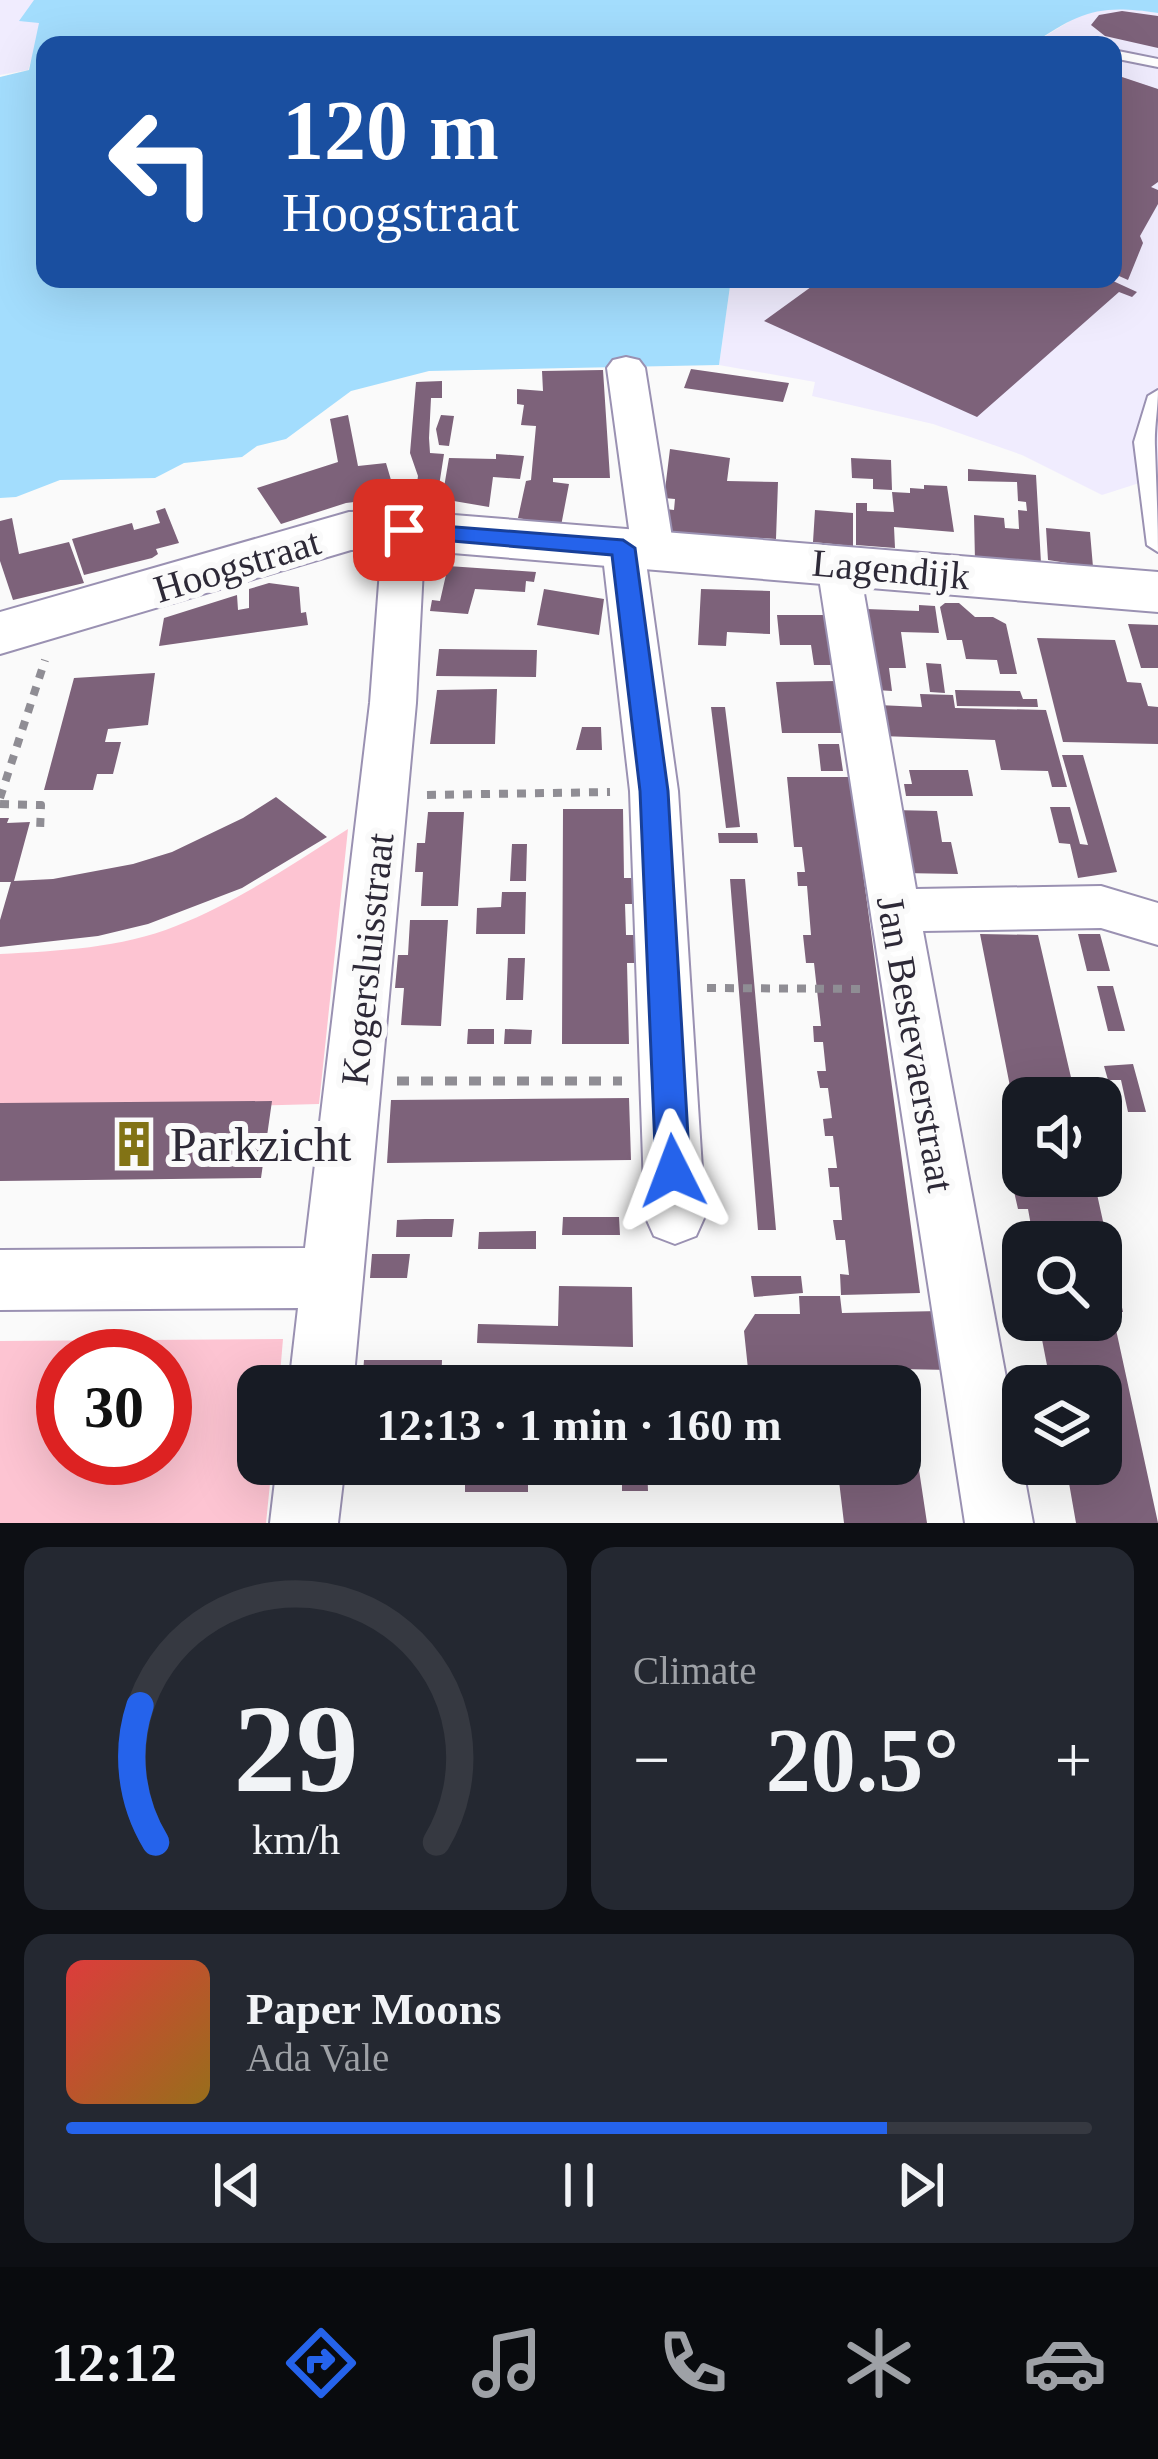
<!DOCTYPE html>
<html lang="en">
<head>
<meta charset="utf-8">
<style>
	body { margin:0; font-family:Georgia,serif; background:#242831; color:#f1f3f6; height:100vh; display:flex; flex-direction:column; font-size:45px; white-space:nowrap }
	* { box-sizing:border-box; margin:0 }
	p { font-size:39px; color:#9ea1a6 }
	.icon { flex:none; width:66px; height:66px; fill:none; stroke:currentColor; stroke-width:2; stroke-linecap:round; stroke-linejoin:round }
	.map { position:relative; height:1523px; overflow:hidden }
	.panel { display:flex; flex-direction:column; gap:24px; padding:24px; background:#0d0f14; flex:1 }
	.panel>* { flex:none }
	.top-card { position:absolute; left:36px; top:36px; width:1086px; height:252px; border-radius:24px; box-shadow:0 12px 48px #0002; background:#1a4fa0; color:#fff; overflow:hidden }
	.controls { position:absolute; left:1002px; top:1077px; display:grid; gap:24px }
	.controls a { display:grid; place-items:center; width:120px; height:120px; border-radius:24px; background:#171b24; box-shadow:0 12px 48px #0002; font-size:60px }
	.speed { position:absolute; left:36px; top:1329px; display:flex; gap:24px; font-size:60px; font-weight:700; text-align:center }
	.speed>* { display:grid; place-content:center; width:156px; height:156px; border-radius:50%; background:#171b24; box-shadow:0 12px 48px #0002; line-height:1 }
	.speed .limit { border:18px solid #d22; background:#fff; color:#111 }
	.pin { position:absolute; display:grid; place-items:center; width:102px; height:102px; color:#fff; margin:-51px; border-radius:24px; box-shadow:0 6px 18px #0006 }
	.me { position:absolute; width:132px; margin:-66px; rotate:357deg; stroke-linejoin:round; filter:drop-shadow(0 0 9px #0008) }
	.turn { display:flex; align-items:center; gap:42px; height:252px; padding:0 48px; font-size:54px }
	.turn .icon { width:156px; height:156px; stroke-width:2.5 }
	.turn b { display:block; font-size:84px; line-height:102px }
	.big { font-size:90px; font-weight:800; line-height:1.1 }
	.panel .card { flex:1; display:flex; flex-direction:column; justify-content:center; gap:18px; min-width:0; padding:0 42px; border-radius:24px; background:#242831 }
	.panel .dial { align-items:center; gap:0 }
	.dial svg { height:312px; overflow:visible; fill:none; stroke:#363941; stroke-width:7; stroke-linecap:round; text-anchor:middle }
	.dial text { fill:#f1f3f6; stroke:none }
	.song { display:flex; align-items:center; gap:36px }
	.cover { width:144px; height:144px; border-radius:18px; background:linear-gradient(135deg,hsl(0 70% 55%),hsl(40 70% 35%)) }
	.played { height:12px; border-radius:6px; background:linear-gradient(90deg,#2563eb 80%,#363941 80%) }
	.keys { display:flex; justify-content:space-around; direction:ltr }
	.heat { display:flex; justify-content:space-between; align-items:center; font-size:66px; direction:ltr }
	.panel .tiles { flex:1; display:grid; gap:24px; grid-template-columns:1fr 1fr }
	.card:last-child { grid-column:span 2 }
	.trip { position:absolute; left:237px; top:1365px; width:684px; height:120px; border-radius:24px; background:#171b24; box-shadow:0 12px 48px #0002; font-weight:800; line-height:120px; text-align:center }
	.tab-bar { display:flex; height:192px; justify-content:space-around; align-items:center; background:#090b0e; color:#9ea1a6 }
	.tab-bar .icon { width:84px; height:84px }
	.tab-bar .active { color:#2563eb }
	.tab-bar b { font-size:54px; color:#f1f3f6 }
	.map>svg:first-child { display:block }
	.built { fill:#f0ecfe }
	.green { fill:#fdc4d2; fill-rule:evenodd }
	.water { fill:#a3ddfd }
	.building { fill:#7d627a }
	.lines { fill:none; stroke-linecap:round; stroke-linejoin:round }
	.lane-casing { stroke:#9a91b2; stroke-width:4 }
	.street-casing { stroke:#9a91b2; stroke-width:4 }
	.secondary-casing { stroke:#9a91b2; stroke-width:4 }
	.path-far1 { stroke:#8f8d94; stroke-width:8; stroke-dasharray:9 9; stroke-linecap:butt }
	.path { stroke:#8f8d94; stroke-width:9; stroke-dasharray:12 12; stroke-linecap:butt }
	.lane { fill:#fff; fill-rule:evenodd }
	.street { fill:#fff; fill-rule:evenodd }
	.secondary { fill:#fff; fill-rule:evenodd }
	.route { fill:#2563eb; stroke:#184099; stroke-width:3 }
	.labels { text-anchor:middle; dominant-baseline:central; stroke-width:12; stroke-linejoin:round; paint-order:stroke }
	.street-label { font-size:39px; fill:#2d2937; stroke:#fafafa }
	.near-poi-label { font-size:48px; fill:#2d2937; stroke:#fafafa; text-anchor:start }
</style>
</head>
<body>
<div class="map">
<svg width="1158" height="1523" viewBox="0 0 1158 1523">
	<rect width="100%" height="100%" fill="#fafafa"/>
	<!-- built -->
	<path class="built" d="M0 0H51L28 70 0 75Z
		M1113 6 1158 13V477L1102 495 1022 455 933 424 812 396 815 382 719 365 731 279H1113V45H1031L1086 11Z"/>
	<!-- green -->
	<path class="green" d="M348 829 319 1104 0 1112V954C59 951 121 948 176 926 237 902 293 864 348 829Z
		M283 1339 279 1386H258V1464H272L266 1523H0V1341ZM63 1356H165V1458H63Z"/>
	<!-- water -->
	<path class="water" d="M34 0H1158V13C1098 4 1080 12 1031 45H45V279H731L719 365 429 371 351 391 286 439 257 446 242 457 184 463 155 478 60 480 16 497 0 498V77L29 70 39 23 19 21Z"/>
	<!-- building -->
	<path class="building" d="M1122 11 1158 16V48L1105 36 1091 25 1099 15Z
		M1113 74 1158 89V182L1151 187 1158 190V204L1140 236 1143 243 1128 280 1119 276 1113 281 1137 292 1132 297 1119 292 977 417 764 321 822 279H1113Z
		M691 369 789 383 783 402 684 388Z
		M603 370 610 478H553V482L569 484 561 526 518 518 526 481 531 480 536 426 521 425 524 405 517 404V389L543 391 542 371Z
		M442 381V398H431L429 438 430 453 444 454 439 486 431 496H415L418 476 410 453 416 382Z
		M348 415 358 466 386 463 396 497 346 503 281 524 257 488 338 462 330 419Z
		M441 415 454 416 449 446 439 445 436 429Z
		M670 449 730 458 727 481 778 482 776 539 669 532 666 509 674 510 675 499 664 498Z
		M496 454 524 456 520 479 493 477 489 507 442 499 449 458 496 459Z
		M851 458 891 460 892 490 873 489V479L852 478Z
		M968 469 1036 475 1041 563 975 561 974 515 1004 518 1005 528 1019 529 1018 510 1027 511 1026 502 1018 501 1017 482 968 481Z
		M924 485 947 486 954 532 894 527 895 548 856 545V503H867V511L894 512 892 492 910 493V488L924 489Z
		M165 508 179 543 156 549 158 554 152 558 84 575 72 539 132 523 134 530 160 523 156 511Z
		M815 510 853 513V546L813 542Z
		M12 518 19 554 69 542 84 583 13 600 0 561V521Z
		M1046 528 1090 532 1093 567 1048 560Z
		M448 566 536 572 534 582 526 581 525 592 475 589 468 614 430 611 432 600 440 601Z
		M269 583 299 587 301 613 306 612 308 625 159 646 164 618 237 595 238 610 249 608V589Z
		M544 589 604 599 599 635 537 625Z
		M701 589 770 591V634L727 632 726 646 698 645Z
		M945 603H959L975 617H993L1006 624 1017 674H1000L997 660 966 659 962 640H947L940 607Z
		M919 605 935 606 939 633 901 632 906 668H889L892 691 876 690 866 609 919 611Z
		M777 615H826L832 665H814L811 645H780Z
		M1128 624 1158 625V668H1141Z
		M1037 638 1115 640 1127 682 1141 683 1148 706 1158 707V744L1063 742Z
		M439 649 537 650 536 677 436 676Z
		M926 663 941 664 945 693 930 692Z
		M155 673 148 725 108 729 105 742H121L113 774H97L93 790H44L74 678Z
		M837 681 844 733H782L776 682Z
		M497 689 495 744H430L437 690Z
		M955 690 1020 691 1023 699H1037L1038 707 957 706Z
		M920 694 953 695 955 708 1046 710 1067 787H1052L1048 771 1001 770 995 740 881 736 878 705 922 707Z
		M711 707H725L740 827 726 828Z
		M582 727H601L602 750H576Z
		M818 744H839L843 771H821Z
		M1062 755H1083L1117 872 1078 878 1070 844 1059 843 1050 807H1070L1080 844 1088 845Z
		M909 770H968L973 796H906L904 784H912Z
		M787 777H850L920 1293 841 1295 840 1274 849 1275 845 1240H836L833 1220H842L839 1187H830L828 1168H837L833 1136H825L823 1119 832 1118 828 1088H820L817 1071H826L823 1042H814L813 1026H821L814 963H806L803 935H811L807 886H798L797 872H805L802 847H794Z
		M276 797 327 837 242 888 148 924 98 936 0 947V920L11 882H0V818H9L7 823 30 822 14 881 53 879 133 864 172 852 243 818Z
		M563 809H623L624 878H634L635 904H625L626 935H635L636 949V963H627L629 1044H562Z
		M893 810 937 811 942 842H951L958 874 902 873Z
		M428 812H464L458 906H421L423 872H415L417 843H425Z
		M718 833H757L758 843H719Z
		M512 844H527L526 881H510Z
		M730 879H745L776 1230H758Z
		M502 892H526L525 934H476L477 908 501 907Z
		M410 920H448L441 1026 401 1025 404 988H395L398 955H408Z
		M980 934 1038 935 1073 1086 1076 1098H1023V1127H1018Z
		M1078 934H1100L1110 971H1087Z
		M508 958H525L523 1000H506Z
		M1097 986H1113L1125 1031H1108Z
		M468 1029H494V1044H467Z
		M505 1029 532 1030 531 1044H504Z
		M1133 1064 1139 1086 1146 1112H1128L1121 1080H1108L1104 1066Z
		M629 1098 631 1160 387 1163 391 1100Z
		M272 1101 261 1178 0 1181V1103Z
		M1010 1174 1093 1176 1123 1312H1101V1242H1034L1028 1209H1018Z
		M563 1217H619L620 1235H562Z
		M425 1219H454L452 1237H396L397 1220Z
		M536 1231V1249H478L479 1232Z
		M372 1254H410L407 1278H370Z
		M751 1276H801L803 1293 754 1297Z
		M559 1286 632 1287 633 1347 477 1343 478 1324 558 1326Z
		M799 1296H840L842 1313 940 1311 951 1370 899 1369 902 1386H764L761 1369H748L744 1331 755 1314H800Z
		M1039 1324 1115 1325 1158 1523H1076L1069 1483H1057L1054 1464H1101V1386H1051Z
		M364 1360H442L441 1386H362Z
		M900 1389 907 1390 927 1523H844L837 1464H900Z
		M567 1464H647L648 1491H622V1478H567Z
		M465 1469 528 1470V1492H465Z"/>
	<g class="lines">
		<defs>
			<path id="lane" d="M1113 50 1158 59V67L1113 58Z
				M1158 390C1158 409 1154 429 1155 447 1156 482 1158 517 1158 552L1147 545 1134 442 1148 396Z"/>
			<path id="street" d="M626 357 639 360 645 368 674 550 668 560 646 562 678 791 705 1216 696 1236 675 1244 654 1236 645 1216 630 791 602 548 608 538 630 536 607 368 613 360Z
				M404 517 419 520 425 530 416 703 353 1386H289L298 1308 0 1310V1250L305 1248 370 703 383 530 389 520Z
				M838 551 853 555 859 565 916 889 1101 886 1158 903V945L1101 928 923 931 1033 1523H965L817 565 823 555Z
				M277 1464H345L338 1523H270Z"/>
			<path id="secondary" d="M404 511 1158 572V612L404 549 351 550 0 654V612L349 512Z"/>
		</defs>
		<!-- lane casing -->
		<use href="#lane" class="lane-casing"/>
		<!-- street casing -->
		<use href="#street" class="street-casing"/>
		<!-- secondary casing -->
		<use href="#secondary" class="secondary-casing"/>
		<!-- path-far1 -->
		<path class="path-far1" d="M427 795 610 792
			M0 798 45 660
			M0 804 41 805 40 832
			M707 988 866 989"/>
		<!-- path -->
		<path class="path" d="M397 1081H622"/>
		<!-- lane -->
		<use href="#lane" class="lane"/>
		<!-- street -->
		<use href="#street" class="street"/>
		<!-- secondary -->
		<use href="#secondary" class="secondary"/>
	</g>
	<!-- route -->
	<path class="route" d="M404 523 623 540 635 548 668 791 690 1171 685 1182 673 1186 661 1182 656 1171 640 791 612 555 395 536 392 530Z"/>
	<!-- icons -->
	<defs>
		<symbol id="building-bare" viewBox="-9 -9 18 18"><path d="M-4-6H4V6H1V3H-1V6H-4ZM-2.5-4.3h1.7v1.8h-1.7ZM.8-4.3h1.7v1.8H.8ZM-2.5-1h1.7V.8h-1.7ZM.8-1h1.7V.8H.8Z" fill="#827315" stroke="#fafafa" stroke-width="2.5" paint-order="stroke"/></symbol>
	</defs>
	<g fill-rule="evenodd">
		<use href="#building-bare" x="101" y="1111" width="66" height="66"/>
	</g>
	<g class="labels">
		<!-- street labels -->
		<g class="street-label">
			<text transform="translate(237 565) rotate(-17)">Hoogstraat</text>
			<text transform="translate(891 569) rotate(5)">Lagendijk</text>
			<text transform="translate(367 959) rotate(-84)">Kogersluisstraat</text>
			<text transform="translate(916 1044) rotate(80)">Jan Bestevaerstraat</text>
		</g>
		<!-- near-poi labels -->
		<g class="near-poi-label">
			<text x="170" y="1144">Parkzicht</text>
		</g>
	</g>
</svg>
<div class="controls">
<a><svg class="icon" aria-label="sound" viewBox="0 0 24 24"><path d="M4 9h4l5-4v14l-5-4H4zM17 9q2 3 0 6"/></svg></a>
<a><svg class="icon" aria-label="search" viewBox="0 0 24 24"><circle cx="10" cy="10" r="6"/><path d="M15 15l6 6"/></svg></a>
<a><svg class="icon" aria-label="layers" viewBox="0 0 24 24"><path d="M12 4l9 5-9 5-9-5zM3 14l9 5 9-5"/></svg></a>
</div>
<div class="speed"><div class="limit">30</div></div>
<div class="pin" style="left:404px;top:530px;background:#d93025"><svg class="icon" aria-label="arrive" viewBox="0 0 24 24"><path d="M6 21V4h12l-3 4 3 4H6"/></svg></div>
<svg class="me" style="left:673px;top:1171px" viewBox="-20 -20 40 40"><path d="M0-17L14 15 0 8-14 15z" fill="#2563eb" stroke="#fff" stroke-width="4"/></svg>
<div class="trip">12:13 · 1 min · 160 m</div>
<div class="top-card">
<div class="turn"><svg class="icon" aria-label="left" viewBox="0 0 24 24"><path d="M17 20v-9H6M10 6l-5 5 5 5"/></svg><div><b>120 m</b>Hoogstraat</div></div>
</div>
</div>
<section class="panel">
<div class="tiles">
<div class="card dial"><svg viewBox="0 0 100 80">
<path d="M14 69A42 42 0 1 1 86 69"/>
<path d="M14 69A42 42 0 0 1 10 34" stroke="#2563eb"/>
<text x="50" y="56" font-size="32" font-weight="700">29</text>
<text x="50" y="72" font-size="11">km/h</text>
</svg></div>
<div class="card"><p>Climate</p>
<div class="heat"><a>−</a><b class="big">20.5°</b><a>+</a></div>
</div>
<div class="card">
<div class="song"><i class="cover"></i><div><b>Paper Moons</b><p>Ada Vale</p></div></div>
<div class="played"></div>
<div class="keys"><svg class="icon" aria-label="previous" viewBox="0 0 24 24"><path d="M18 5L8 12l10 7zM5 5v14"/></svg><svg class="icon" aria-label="pause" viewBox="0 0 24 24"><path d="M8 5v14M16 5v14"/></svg><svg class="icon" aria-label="next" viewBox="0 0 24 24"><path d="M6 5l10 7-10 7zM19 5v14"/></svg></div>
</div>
</div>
</section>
<nav class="tab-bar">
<b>12:12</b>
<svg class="icon active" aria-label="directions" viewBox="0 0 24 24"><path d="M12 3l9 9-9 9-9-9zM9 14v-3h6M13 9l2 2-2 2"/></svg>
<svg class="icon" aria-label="music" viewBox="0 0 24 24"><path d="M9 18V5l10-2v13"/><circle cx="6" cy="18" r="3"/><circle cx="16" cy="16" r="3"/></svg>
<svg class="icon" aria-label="phone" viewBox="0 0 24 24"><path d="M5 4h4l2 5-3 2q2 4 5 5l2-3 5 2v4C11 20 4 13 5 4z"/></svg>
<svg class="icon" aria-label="climate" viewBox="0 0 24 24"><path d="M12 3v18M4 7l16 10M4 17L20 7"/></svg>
<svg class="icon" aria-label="car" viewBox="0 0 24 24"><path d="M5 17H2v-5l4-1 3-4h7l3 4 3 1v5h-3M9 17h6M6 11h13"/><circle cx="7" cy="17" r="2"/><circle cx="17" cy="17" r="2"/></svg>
</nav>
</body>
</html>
